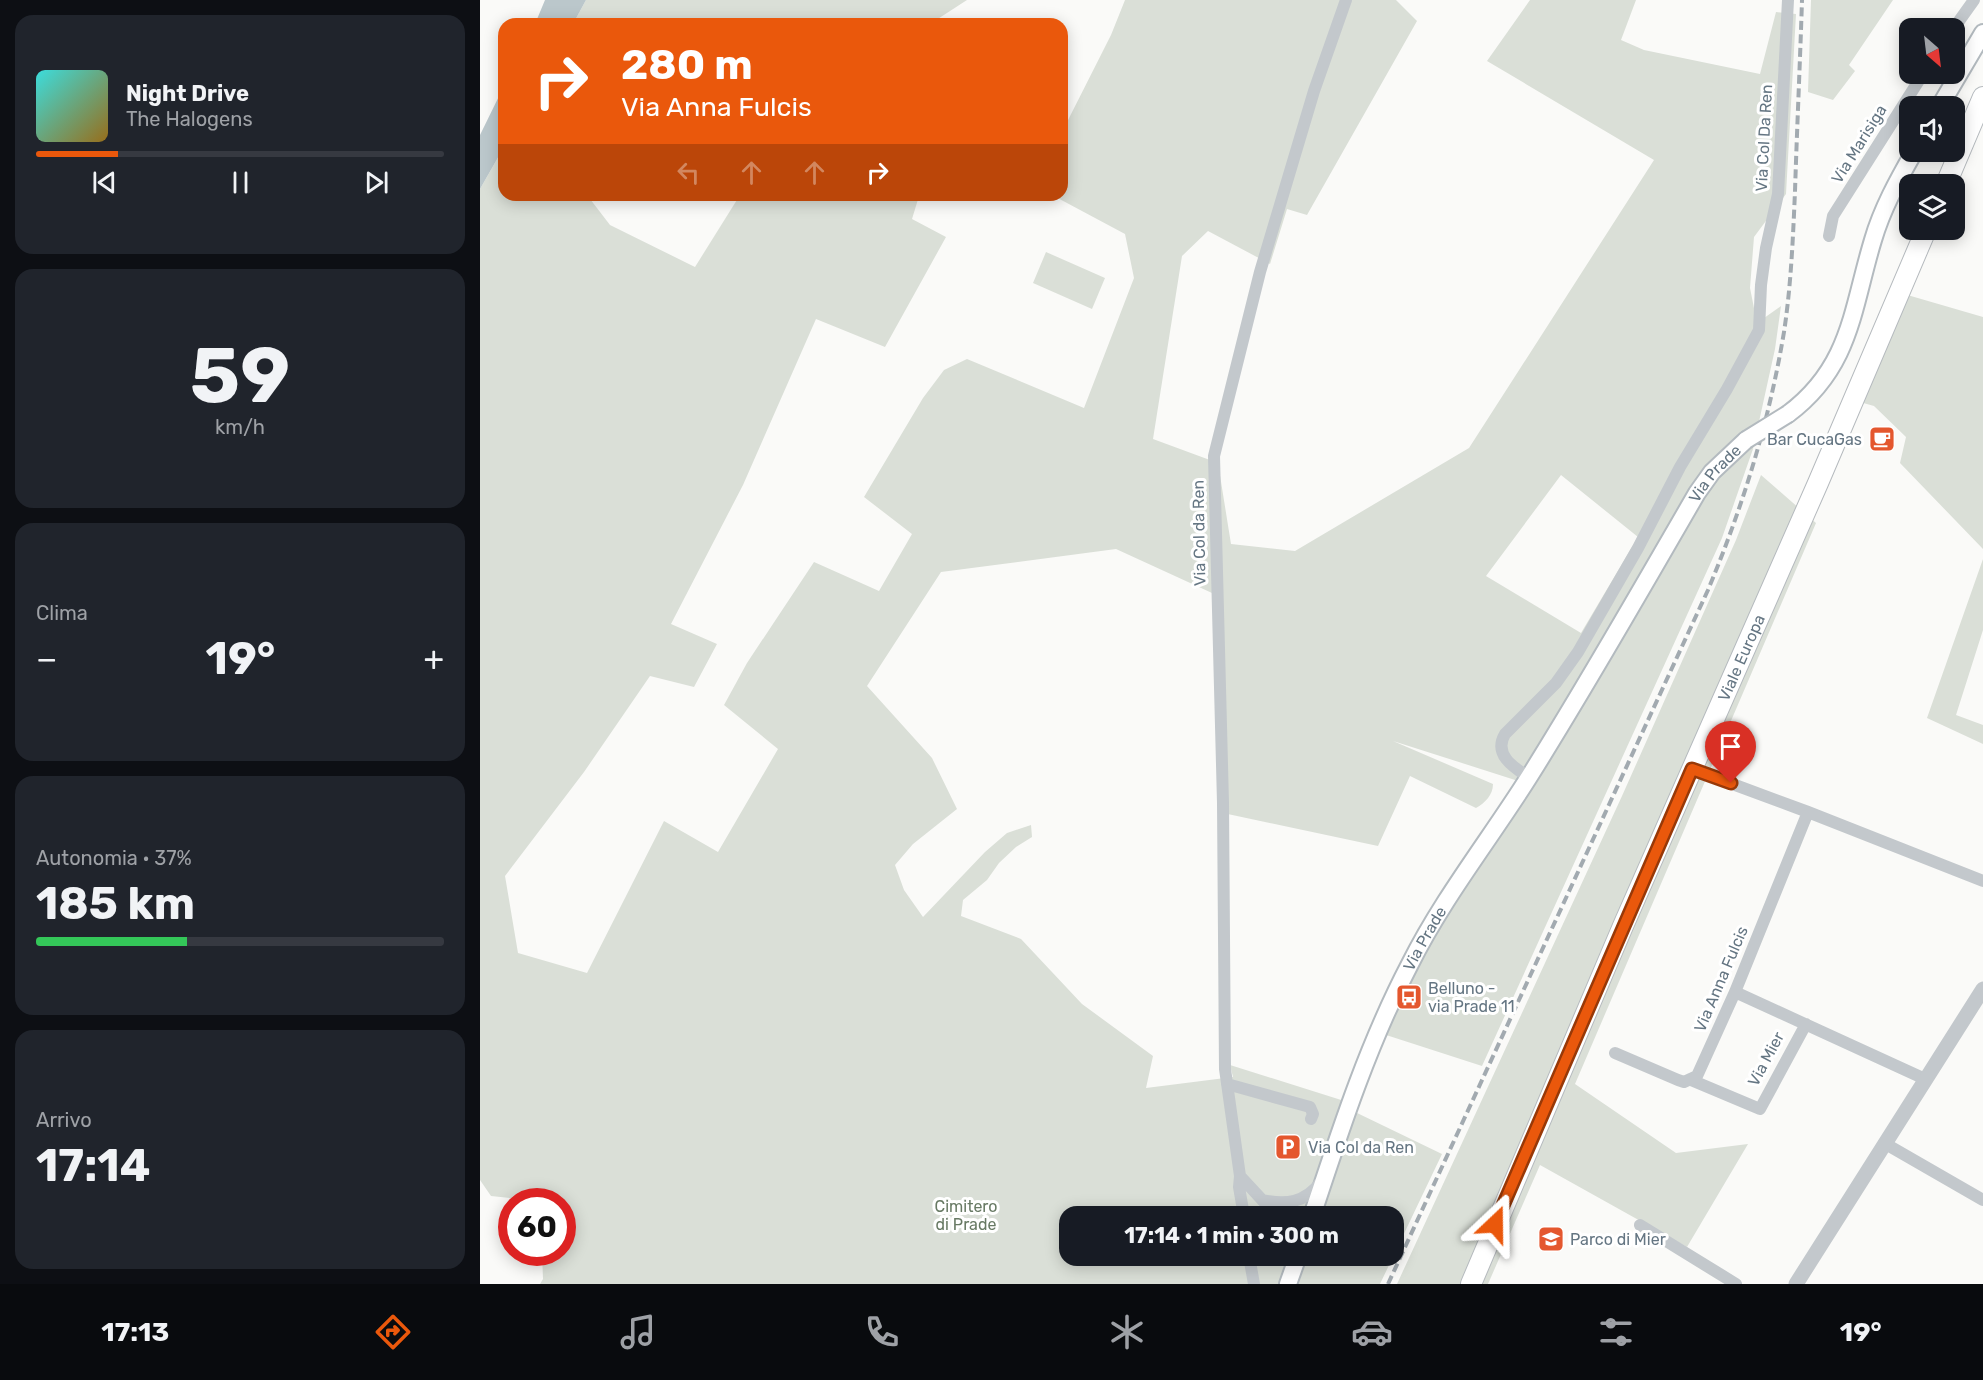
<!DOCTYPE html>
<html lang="it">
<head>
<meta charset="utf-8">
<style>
	body { margin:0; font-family:Rubik,sans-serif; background:#20242c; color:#f1f3f6; height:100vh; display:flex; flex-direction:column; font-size:22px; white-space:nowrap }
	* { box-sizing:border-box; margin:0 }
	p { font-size:20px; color:#9ea1a6 }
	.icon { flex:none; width:33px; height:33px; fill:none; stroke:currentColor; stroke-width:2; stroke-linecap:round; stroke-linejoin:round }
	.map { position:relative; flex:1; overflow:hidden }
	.panel { display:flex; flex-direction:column; gap:15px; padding:15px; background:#0d0f14; width:480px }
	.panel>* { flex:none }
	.guide { position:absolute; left:18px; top:18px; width:570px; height:183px; border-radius:18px; box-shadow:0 3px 15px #0003; background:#ea580c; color:#fff; overflow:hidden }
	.needle { width:39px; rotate:152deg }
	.fabs { position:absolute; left:1419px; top:18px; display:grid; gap:12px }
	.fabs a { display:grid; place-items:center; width:66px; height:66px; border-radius:12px; background:#171b24; box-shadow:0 3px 15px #0003; font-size:30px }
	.speed { position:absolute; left:18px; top:1188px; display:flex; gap:12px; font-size:30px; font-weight:700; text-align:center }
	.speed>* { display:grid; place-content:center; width:78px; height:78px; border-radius:50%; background:#171b24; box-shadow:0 3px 15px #0003; line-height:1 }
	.speed .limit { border:9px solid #d22; background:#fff; color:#111 }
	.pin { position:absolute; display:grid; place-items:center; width:51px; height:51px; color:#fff; margin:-62px -26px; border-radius:50% 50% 50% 0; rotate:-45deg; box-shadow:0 0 6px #0007 }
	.pin .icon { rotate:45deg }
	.me { position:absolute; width:66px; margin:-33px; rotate:23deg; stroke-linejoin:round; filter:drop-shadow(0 0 4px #0008) }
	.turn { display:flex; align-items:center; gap:21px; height:126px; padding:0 24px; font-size:27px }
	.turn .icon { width:78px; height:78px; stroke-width:2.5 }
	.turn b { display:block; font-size:42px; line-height:51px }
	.lanes { display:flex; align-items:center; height:57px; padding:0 24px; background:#0003; justify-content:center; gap:30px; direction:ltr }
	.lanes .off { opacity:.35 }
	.big { font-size:45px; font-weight:700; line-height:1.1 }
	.panel .tile { flex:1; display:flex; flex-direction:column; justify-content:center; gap:9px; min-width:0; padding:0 21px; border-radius:18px; background:#20242c }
	.panel .dial { align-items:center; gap:0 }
	.dial b { font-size:78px; line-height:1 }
	.song { display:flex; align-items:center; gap:18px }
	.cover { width:72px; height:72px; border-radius:9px; background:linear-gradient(135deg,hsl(180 70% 55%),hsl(40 70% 35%)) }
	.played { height:6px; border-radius:3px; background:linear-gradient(90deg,#ea580c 20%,#363941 20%) }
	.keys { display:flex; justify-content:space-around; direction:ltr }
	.heat { display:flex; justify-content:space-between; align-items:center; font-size:33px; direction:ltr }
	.charge { height:9px; border-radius:4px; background:linear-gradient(90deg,#34c759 37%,#363941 0) }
	.trip { position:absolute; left:579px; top:1206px; width:345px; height:60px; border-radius:18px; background:#171b24; box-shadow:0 3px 15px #0003; font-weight:700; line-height:60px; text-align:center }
	.menu { display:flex; height:96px; justify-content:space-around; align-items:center; background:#090b0e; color:#9ea1a6 }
	.menu .icon { width:42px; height:42px }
	.menu .selected { color:#ea580c }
	.menu b { font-size:27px; color:#f1f3f6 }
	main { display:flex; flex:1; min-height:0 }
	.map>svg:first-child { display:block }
	.green { fill:#dadfd7; fill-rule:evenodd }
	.water { fill:#bbc7cb }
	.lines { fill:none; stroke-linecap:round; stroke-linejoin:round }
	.secondary-casing { stroke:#b3babf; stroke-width:20 }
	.primary-casing { stroke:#b5babe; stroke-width:22 }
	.minor { stroke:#c3c8cc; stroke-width:12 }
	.tertiary { stroke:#c3c8cc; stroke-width:15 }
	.secondary { stroke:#fff; stroke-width:16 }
	.primary { stroke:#fff; stroke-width:20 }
	.rail { stroke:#a2aab0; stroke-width:4; stroke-dasharray:9 4.5; stroke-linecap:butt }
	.secondary-bridge-casing { stroke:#b3babf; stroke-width:20; stroke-linecap:butt }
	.secondary-bridge { stroke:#fff; stroke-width:16 }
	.route-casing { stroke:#983908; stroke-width:15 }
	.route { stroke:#ea580c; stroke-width:10 }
	.labels { text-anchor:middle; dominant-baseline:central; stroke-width:6; stroke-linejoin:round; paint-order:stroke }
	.street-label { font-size:16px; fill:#657683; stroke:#fff }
	.poi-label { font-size:16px; fill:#657683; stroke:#fff; text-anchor:start }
	.park-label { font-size:16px; fill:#687a64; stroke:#fff }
</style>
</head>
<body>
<main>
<section class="panel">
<div class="tile">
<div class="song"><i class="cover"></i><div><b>Night Drive</b><p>The Halogens</p></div></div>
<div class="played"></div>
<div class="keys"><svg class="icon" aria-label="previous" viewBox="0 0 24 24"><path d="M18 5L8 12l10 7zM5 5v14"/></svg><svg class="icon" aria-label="pause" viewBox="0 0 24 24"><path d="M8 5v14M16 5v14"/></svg><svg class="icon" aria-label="next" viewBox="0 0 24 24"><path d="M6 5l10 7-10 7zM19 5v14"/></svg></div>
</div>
<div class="tile dial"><b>59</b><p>km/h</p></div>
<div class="tile"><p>Clima</p>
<div class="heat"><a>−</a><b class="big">19°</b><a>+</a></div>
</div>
<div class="tile"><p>Autonomia · 37%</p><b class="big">185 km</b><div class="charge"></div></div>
<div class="tile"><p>Arrivo</p><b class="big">17:14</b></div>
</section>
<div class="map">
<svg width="1503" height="1284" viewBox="0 0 1503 1284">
	<rect width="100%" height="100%" fill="#fafaf8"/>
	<!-- green -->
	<path class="green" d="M106 0H487L450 24H93Z
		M645 0H916L937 21 827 215 807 209 790 264 728 231 702 256 673 439 738 463 751 544 815 551 989 448 1174 160 1007 61 1050 0H1156L1141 40 1164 50 1280 74 1296 12 1316 14 1306 194 1274 237 1270 288 1277 323 1301 306 1295 349 1273 449 1242 538 1002 1066 903 1034 946 949 1051 785 913 741 1013 784C1013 795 1005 803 996 808L930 776 898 846 743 813 732 593 636 549 461 572 387 686 452 758 477 809 433 844 415 865 424 890 443 917 505 852 527 833 551 825 552 837 536 847 519 863 507 880 483 900 481 916 541 939 602 1004 673 1056 666 1088 753 1077 750 1065 877 1105 875 1112 962 1154 900 1284H60L63 1279 62 1253 82 1252V1202L56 1201 11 1196 0 1180V189L24 147V195H107L130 225 215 267 260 195H437L439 196 432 219 466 237 405 347 336 319 263 485 191 624 237 644 214 687 170 676 104 772 25 876 38 953 107 973 184 821 238 852 298 749 244 705 267 663 334 562 399 591 432 534 384 497 443 398 464 370 487 359 604 408 654 278 645 234 572 195H582V132L631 35ZM1081 475 1158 537 1101 633 1006 576ZM590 1216H914V1256H590Z
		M1331 0H1413L1369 65 1375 71 1353 100 1328 92Z
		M566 252 625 278 612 309 553 283Z
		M1424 294 1503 317V549L1420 463 1426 437 1394 406 1376 401Z
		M1281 475 1336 523 1095 1084 1196 1153 1268 1144 1207 1247 1060 1165 1008 1284H917L1142 796 1256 540Z
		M1503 559V630L1476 715 1503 725V744L1447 718Z"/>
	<!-- water -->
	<path class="water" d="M65 0H106L93 24H55Z
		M24 86V147L0 189V135Z"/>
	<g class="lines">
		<defs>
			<g id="secondary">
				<path d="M1460 106 1503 33"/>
				<path d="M1308 414C1371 367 1372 309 1393 240 1402 209 1418 180 1434 152"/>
				<path id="s1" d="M832 1216C860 1131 888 1044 930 964 963 898 1010 839 1049 777 1108 683 1162 588 1217 493L1232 472 1266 440"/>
				<path d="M808 1284 818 1256"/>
			</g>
			<g id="primary">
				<path d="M1466 184 1503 97"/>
				<path id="s2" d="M991 1284 1143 926 1338 483 1446 230"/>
			</g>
		</defs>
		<!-- secondary casing -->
		<use href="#secondary" class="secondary-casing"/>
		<!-- primary casing -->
		<use href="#primary" class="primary-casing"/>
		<!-- minor -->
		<path class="minor" d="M1474 28 1494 0
			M1349 236 1353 216 1443 74
			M1212 769 1328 812 1503 881
			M1048 777C1033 767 1013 754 1025 734L1076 683 1098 652 1158 548 1200 467 1247 389 1279 330 1281 285 1286 248 1298 194 1308 0
			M1255 992 1445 1079
			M1135 1053 1198 1080 1204 1082 1217 1076 1255 992 1328 812
			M1211 1080 1280 1109 1326 1024
			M747 1084 830 1107 833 1114 831 1119
			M1404 1143 1503 1200
			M760 1176 797 1216
			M782 1200C806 1205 825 1203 841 1182
			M764 1216 759 1187 760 1176 745 1069 743 803 734 456 780 272 834 91 866 0
			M1160 1225 1256 1284
			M769 1256 774 1284"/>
		<!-- tertiary -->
		<path class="tertiary" d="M1316 1284 1503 989"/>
		<!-- secondary -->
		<use href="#secondary" class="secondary"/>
		<!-- primary -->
		<use href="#primary" class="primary"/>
		<!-- rail -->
		<path class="rail" d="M908 1284 1228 590C1263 506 1289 422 1304 332 1311 286 1313 238 1315 191 1317 128 1320 64 1322 0"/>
		<defs>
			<path id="secondary-bridge" d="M1266 440 1308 414"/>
		</defs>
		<!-- secondary-bridge casing -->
		<use href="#secondary-bridge" class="secondary-bridge-casing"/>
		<!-- secondary-bridge -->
		<use href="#secondary-bridge" class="secondary-bridge"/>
	</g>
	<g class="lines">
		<defs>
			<path id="route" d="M1015 1224 1212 769 1251 783"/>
		</defs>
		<!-- route casing -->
		<use href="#route" class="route-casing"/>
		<!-- route -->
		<use href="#route" class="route"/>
	</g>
	<!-- icons -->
	<defs>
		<symbol id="cafe-square" viewBox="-11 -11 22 22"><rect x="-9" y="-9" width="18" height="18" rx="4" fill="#e4572e" stroke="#fff"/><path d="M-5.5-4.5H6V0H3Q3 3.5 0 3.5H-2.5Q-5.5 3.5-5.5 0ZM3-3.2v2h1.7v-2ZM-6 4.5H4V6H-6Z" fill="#fff"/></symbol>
		<symbol id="bus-square" viewBox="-11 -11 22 22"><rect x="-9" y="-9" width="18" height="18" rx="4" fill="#e4572e" stroke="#fff"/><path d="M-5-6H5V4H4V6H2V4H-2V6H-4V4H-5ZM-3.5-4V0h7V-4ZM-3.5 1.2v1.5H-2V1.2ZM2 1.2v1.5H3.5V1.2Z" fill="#fff"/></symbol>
		<symbol id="parking-square" viewBox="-11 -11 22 22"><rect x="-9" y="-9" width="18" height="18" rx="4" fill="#e4572e" stroke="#fff"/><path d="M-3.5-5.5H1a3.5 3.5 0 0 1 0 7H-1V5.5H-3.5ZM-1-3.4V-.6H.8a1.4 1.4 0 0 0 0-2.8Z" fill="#fff"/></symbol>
		<symbol id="school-square" viewBox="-11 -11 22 22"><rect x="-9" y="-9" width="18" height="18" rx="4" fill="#e4572e" stroke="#fff"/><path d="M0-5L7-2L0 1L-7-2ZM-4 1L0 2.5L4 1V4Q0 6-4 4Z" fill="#fff"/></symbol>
	</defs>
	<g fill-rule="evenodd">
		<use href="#cafe-square" x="1387" y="424" width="30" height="30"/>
		<use href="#bus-square" x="914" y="982" width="30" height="30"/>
		<use href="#parking-square" x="793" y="1132" width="30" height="30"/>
		<use href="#school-square" x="1056" y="1224" width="30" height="30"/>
	</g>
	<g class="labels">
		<!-- street labels -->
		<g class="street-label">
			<text transform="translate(1284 138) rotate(-87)">Via Col Da Ren</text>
			<text transform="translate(1379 144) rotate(-58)">Via Marisiga</text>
			<text stroke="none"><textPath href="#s1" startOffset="849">Via Prade</textPath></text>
			<text transform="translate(719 533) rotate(-91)">Via Col da Ren</text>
			<text stroke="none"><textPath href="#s2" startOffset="682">Viale Europa</textPath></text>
			<text stroke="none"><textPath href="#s1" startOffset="300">Via Prade</textPath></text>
			<text transform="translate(1241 979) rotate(-67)">Via Anna Fulcis</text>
			<text transform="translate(1286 1059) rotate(-62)">Via Mier</text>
		</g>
		<!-- poi labels -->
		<g class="poi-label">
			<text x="1382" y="439" text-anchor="end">Bar CucaGas</text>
			<text x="948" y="988">Belluno -<tspan x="948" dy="18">via Prade 11</tspan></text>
			<text x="828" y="1147">Via Col da Ren</text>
			<text x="1090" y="1239">Parco di Mier</text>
		</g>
		<!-- park labels -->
		<g class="park-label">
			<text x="486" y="1206">Cimitero<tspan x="486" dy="18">di Prade</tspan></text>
		</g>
	</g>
</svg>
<div class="fabs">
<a><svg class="needle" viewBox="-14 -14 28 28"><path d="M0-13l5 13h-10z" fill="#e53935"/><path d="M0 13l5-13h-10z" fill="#9ea1a6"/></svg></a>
<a><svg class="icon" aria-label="sound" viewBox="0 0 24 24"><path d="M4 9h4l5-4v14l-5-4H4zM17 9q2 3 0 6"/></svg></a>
<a><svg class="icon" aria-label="layers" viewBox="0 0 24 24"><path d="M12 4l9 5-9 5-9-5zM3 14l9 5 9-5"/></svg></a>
</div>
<div class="speed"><div class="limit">60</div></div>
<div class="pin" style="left:1251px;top:783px;background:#d93025"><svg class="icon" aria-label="arrive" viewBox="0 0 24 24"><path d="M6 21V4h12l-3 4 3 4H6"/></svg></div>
<svg class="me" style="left:1015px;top:1224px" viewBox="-20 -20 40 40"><path d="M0-17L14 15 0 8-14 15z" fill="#ea580c" stroke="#fff" stroke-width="4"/></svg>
<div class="trip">17:14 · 1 min · 300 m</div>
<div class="guide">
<div class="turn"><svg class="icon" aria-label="right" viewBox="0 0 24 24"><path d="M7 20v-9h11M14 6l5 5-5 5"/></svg><div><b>280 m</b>Via Anna Fulcis</div></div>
<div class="lanes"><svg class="icon off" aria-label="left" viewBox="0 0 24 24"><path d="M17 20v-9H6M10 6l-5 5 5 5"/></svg><svg class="icon off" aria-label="ahead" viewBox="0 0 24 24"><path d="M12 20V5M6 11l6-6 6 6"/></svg><svg class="icon off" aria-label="ahead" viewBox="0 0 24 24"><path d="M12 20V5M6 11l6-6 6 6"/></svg><svg class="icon" aria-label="right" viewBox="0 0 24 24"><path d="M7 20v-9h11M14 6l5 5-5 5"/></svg></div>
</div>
</div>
</main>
<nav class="menu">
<b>17:13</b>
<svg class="icon selected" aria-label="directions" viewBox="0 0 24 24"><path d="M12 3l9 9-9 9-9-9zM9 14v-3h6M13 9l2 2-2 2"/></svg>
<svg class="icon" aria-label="music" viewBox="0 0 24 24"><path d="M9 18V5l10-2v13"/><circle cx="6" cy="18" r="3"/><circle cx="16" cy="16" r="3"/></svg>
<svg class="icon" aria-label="phone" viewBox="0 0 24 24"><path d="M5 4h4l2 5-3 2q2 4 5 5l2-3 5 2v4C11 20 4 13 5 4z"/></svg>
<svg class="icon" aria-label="climate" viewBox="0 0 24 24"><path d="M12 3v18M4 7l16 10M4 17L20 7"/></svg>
<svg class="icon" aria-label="car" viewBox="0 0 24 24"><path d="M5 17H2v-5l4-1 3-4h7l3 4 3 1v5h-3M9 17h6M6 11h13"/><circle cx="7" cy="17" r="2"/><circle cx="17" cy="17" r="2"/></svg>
<svg class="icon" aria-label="filters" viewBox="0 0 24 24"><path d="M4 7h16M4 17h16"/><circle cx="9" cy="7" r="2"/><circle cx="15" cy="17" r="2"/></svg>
<b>19°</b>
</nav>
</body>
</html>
